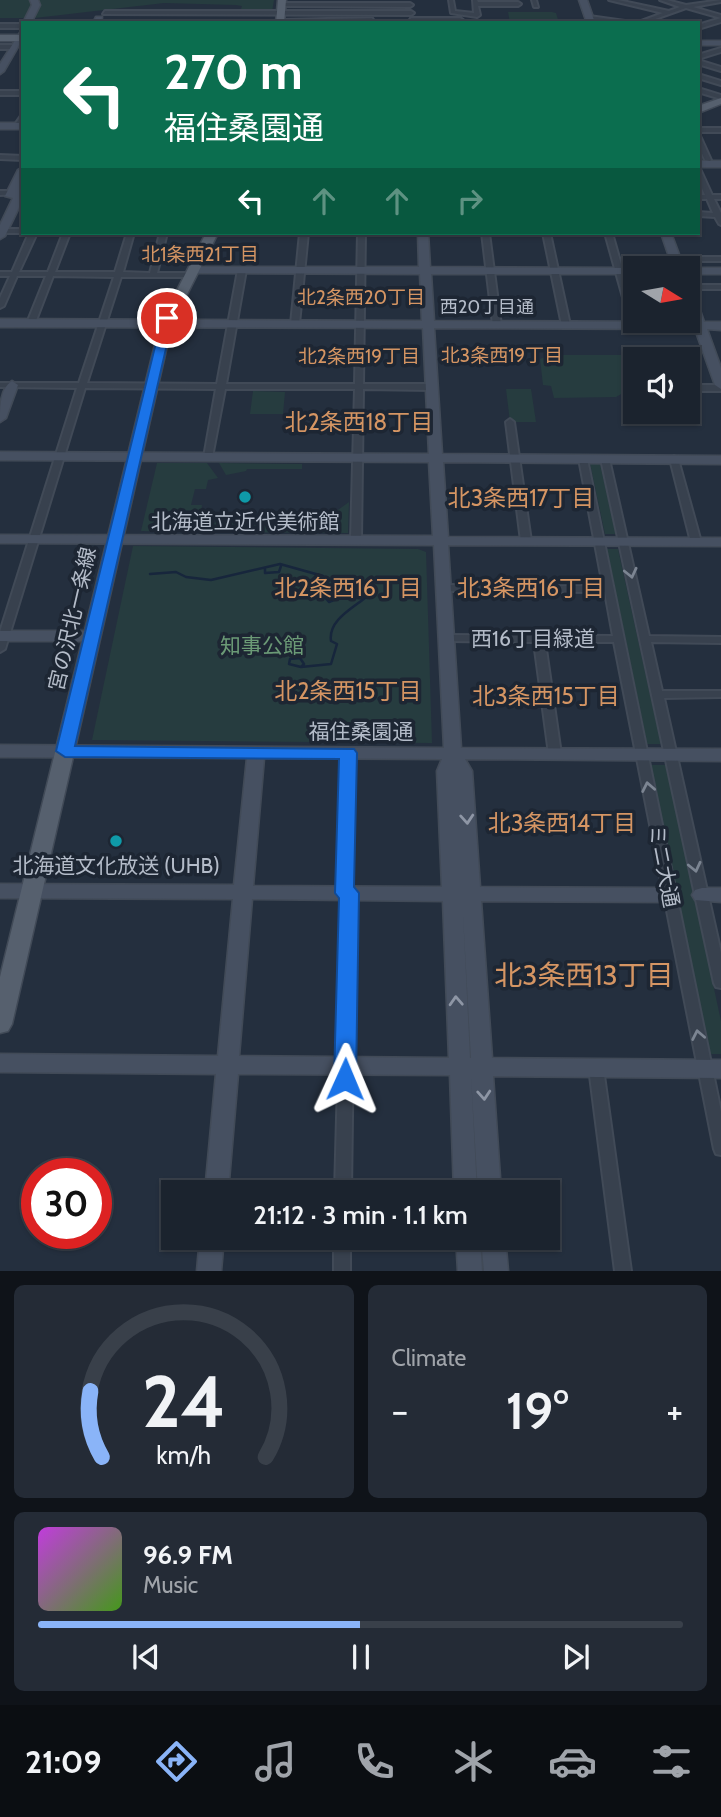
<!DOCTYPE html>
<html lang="en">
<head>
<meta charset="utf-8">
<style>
	body { margin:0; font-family:Cabin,"Noto Sans JP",sans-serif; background:#242b36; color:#f1f3f6; height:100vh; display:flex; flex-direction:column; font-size:26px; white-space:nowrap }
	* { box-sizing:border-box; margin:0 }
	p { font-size:23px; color:#a0a4aa }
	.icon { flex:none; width:38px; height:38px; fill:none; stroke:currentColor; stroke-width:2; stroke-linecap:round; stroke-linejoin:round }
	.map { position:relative; height:1271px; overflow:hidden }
	.side { display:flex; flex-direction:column; gap:14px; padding:14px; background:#0f1319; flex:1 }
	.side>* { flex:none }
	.banner { position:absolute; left:21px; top:21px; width:679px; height:214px; border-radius:0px; box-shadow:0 2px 5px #0004,0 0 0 2px #39404a; background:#0b6e4f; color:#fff; overflow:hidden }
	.needle { width:46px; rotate:101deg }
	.tools { position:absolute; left:623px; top:256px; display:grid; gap:14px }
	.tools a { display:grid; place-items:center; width:77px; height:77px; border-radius:0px; background:#1b232e; box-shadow:0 2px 5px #0004,0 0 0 2px #39404a; font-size:35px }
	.speed { position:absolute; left:21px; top:1158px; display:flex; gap:14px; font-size:35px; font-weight:700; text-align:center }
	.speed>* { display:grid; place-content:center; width:91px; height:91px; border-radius:50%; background:#1b232e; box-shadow:0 2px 5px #0004,0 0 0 2px #39404a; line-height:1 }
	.speed .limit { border:10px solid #d22; background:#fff; color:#111 }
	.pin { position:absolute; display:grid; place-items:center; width:60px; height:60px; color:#fff; margin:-30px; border:4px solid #fff; border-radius:50%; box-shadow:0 2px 7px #0007 }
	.me { position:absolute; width:77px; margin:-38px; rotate:1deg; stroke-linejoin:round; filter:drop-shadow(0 0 5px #0008) }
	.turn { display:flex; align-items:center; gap:24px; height:147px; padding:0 28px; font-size:32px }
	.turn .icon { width:91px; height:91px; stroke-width:2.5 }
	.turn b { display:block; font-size:49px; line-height:60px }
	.lanes { display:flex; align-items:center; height:66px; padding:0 28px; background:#0003; justify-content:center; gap:35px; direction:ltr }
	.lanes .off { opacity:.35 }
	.big { font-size:52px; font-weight:600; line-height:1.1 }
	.side .widget { flex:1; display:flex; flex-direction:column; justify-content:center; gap:10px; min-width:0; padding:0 24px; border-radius:10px; background:#242b36 }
	.side .dial { align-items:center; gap:0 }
	.dial svg { height:182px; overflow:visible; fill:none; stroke:#39404a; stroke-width:7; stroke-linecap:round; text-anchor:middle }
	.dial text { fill:#f1f3f6; stroke:none }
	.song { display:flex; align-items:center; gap:21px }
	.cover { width:84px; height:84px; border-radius:10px; background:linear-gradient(135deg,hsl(290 70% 55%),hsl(100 70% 35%)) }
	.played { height:7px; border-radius:4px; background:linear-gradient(90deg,#8ab4f8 50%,#39404a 50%) }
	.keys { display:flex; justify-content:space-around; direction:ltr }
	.heat { display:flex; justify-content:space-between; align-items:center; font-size:38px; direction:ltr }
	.side .tiles { flex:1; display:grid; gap:14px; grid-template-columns:1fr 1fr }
	.widget:last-child { grid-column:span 2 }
	.trip { position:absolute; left:161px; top:1180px; width:399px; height:70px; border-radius:0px; background:#1b232e; box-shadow:0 2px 5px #0004,0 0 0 2px #39404a; font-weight:600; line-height:70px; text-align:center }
	.tab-bar { display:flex; height:112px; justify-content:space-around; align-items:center; background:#0b0e12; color:#a0a4aa }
	.tab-bar .icon { width:49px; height:49px }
	.tab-bar .on { color:#8ab4f8 }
	.tab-bar b { font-size:32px; color:#f1f3f6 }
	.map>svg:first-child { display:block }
	.green { fill:#263c3f }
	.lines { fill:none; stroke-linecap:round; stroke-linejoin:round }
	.stream { stroke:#17263c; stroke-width:2.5 }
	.street-casing { stroke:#414a57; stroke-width:4 }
	.secondary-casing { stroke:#414a57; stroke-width:3 }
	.primary-casing { stroke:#414a57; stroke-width:3 }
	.street { fill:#38414e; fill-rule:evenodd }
	.secondary { fill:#465061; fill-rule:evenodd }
	.primary { fill:#56606e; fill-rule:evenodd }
	.oneway { stroke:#7c8592 }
	.oneway2 { stroke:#8e96a5 }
	.route { fill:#1a73e8; stroke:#114b97; stroke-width:2 }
	.culture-dot { fill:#0f9aa8; stroke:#1d2633; stroke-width:2.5 }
	.labels { text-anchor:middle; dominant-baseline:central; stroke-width:7; stroke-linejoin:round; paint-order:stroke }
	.far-street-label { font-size:18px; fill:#b4bcc9; stroke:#1d2633 }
	.far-neighbourhood-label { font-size:19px; fill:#d59563; stroke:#1d2633 }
	.poi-label { font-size:21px; fill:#b4bcc9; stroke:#1d2633 }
	.street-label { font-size:21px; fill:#b4bcc9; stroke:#1d2633 }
	.park-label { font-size:21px; fill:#6b9a76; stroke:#1d2633 }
	.neighbourhood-label { font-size:23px; fill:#d59563; stroke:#1d2633 }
	.near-neighbourhood-label { font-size:28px; fill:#d59563; stroke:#1d2633 }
</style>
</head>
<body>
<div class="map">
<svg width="721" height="1271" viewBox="0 0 721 1271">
	<rect width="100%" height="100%" fill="#242f3e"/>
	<!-- green -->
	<path class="green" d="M0 0H274L272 12H240L242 6 236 5 164 3 35 18H0Z
		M508 12H552L556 13 559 23H510Z
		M549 355H629L635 386 616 397 554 398 551 386 543 385 540 359Z
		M506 389H531L536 422H510Z
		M253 391 285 392 283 414H250Z
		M157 463H207L218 478 208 480 206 489H195L191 505H202L201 513 211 516 195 532 141 531Z
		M219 463 302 464V469H247L246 471 226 475Z
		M600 464 616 534H605L590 464Z
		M349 502 348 533 204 532 220 518 240 525 292 526V531H294L312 523H320Z
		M133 546 418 549 426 552 432 743 92 740Z
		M607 549H618L661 744H647Z
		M651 765H666L721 1021V1054H710Z"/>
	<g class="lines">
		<!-- stream -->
		<path class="stream" d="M265 569V573L279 572 281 566
			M150 574 176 572 186 577 211 580 280 564 323 576 316 587 329 602 348 594 365 598C351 609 328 621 331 641L337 644 331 664 301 667
			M300 658 304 664 301 667 289 664 290 659Z"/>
		<defs>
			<path id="street" d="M449 0H453L455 11 474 13 473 0H477L478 2H518L521 4 518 6H478L480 15 477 17 451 13Z
				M532 0H536L538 7H534Z
				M609 0H618L669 11 680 7 660 0H667L686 5 721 0V2L693 7 721 15V22L698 29V25L721 18 686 8 644 23H636L663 13Z
				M282 3H410L413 5 410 7 280 6Z
				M105 11H411L414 13 411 15 103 14Z
				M589 16 625 21 627 23H612L587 19Z
				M372 18 374 21 277 22 280 20Z
				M411 18H460L463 20 460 22 409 21Z
				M0 24H23V28H0Z
				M0 45H13L16 47 13 49H0Z
				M721 48V52L698 59V55Z
				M698 60 721 67V71L698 64Z
				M698 74 721 81V85L698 78Z
				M698 88 721 95V99L698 92Z
				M0 91H23V95H0Z
				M23 113V121L20 126 15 127 14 126Z
				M698 128H721V132H698Z
				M698 136 701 138 711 160 710 161 705 160 698 145Z
				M0 155 23 156V160L0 159Z
				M698 169 701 171 712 195H721V199H714L721 213V225L719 224 715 217 698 216V212L713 213 707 199H698V195H705L698 179Z
				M0 191H20L23 194 0 195Z
				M0 229H23V233H24H0Z
				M29 233H37L19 272H48L63 233H70L55 272H115L127 233H134L123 272 150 273 160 233H167L157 273H190L194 275 190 277H121L87 383 217 384 238 270 242 268 246 270 226 384H355L358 233H365L363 384H432L436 387 432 390 363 389 361 540 359 542 356 543 351 540 355 389H225L212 457 208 460 204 457 216 389 85 388 5 649 0 652V632L77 388 0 387V383H79L114 277 53 276 35 323 31 325H28L27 323 46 276H17L4 306 0 308V298L10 276H0V272H12Z
				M300 233H308L299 324 295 326 291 324Z
				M482 233H489L501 325 497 327 493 325Z
				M543 233H550L570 325 569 327H566L562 325Z
				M605 233H612L635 314V320H637L639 326 638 328H635L631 326Z
				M673 257H721V261H676L672 259Z
				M688 285H721V289H688Z
				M688 385H721V391H688Z
				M510 419 514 422 531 541 526 544 521 541 506 422Z
				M583 456 587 459 721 1112V1155L716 1154 714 1149 614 642H545L561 754 559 757H551L549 754 534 642 447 641 442 638 447 635 613 636 605 592 444 591 439 588 444 585 603 586 579 459Z
				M605 456 609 459 649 636 721 637V643L651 642 662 691H721V697L664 698 721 953V988L716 987 714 983 601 459Z
				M674 456 678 459 701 542 699 544 696 545 691 542 670 459Z
				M348 749 352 750 354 753 350 889 355 893 351 1192H335L343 897 338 893 342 753 344 750Z
				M596 1062 601 1064 603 1068 631 1271H615L589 1068 591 1064Z
				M334 1237H350V1271H334Z"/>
			<path id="secondary" d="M30 0H38L40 5 31 23H23L32 5Z
				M579 0H587L595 23H587Z
				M96 17H102L101 23H93Z
				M23 28V38L4 71 0 74V64Z
				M698 41H721V45H698Z
				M0 123H23V129H0Z
				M698 161H721V167H698Z
				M23 167 20 186 23 185V199L5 236 0 239V225L13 198 5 196 18 170Z
				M418 233H428L430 267 635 268V274H431L434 321 693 322 688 308V290L694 293 704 322H721V330L707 329 721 368V389L715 385 695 329 434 328 442 454 721 456V464L443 462 448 537 721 538V546L448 545 461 748 721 749V761L465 759 472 771 480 887 669 888 676 890 679 895 676 900 669 902 481 901 492 1058 721 1060V1078L493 1076 501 1192H478L471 1076 477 1192H454L450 1075 238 1074 228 1192H205L216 1074 0 1072V1054L218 1056 233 899 0 898V884L234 885 247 758 0 757V745L444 748 434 545 0 543V535L433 536 429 462 0 460V452L429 454 423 328 0 327V319L422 321 420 274 193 273 188 270 193 267H419ZM264 758 442 759 437 771 442 887 253 886ZM252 899 443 901 449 1058 239 1056ZM463 914 471 1058H470Z
				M661 233H671L684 268H673Z
				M688 268H721V274H688Z
				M12 381 18 385 6 418 0 422C0 408 0 388 12 381Z
				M0 631H90L98 636 90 641H0Z
				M702 888H721V902L695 900 692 895 695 890Z
				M200 1237H224L221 1271H197Z
				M456 1237H480L482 1271H458Z
				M481 1237H505L508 1271H484Z"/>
			<path id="primary" d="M278 0H286L284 23H276Z
				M0 35H23V41H0Z
				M721 98V104L698 113V106Z
				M206 233H218L172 324 12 1024 8 1031 0 1033V977L160 324Z"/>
		</defs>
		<!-- street casing -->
		<use href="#street" class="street-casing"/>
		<!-- secondary casing -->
		<use href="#secondary" class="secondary-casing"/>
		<!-- primary casing -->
		<use href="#primary" class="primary-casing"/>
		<!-- street -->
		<use href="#street" class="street"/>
		<!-- secondary -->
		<use href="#secondary" class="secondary"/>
		<!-- primary -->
		<use href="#primary" class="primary"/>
	</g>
	<!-- one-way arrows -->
	<defs><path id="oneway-chevron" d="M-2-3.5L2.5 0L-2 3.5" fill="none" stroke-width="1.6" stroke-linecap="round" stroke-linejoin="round" transform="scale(1.75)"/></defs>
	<g class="oneway">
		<use href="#oneway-chevron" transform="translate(631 573) rotate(77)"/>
		<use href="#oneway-chevron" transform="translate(648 787) rotate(-101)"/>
		<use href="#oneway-chevron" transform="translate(695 867) rotate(77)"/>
		<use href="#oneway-chevron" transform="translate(698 1035) rotate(-101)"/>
	</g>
	<g class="oneway2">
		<use href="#oneway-chevron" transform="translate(467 819) rotate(86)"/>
		<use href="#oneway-chevron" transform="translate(456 1001) rotate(-93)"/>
		<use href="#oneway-chevron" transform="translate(484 1095) rotate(86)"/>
	</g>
	<!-- route -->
	<path class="route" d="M167 314 173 318 75 746 354 749 357 753 354 887 359 893 356 1079 353 1086 345 1088 337 1086 334 1079 339 898 335 893 339 759 65 757 56 751 162 318Z"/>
	<!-- markers -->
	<g class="culture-dot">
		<circle cx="245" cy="497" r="7"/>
		<circle cx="116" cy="841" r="7"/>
	</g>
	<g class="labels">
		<!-- far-street labels -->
		<g class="far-street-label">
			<text x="487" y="307">西20丁目通</text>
		</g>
		<!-- far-neighbourhood labels -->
		<g class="far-neighbourhood-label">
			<text x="200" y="254">北1条西21丁目</text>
			<text x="361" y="297">北2条西20丁目</text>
			<text x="502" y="355">北3条西19丁目</text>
			<text x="359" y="356">北2条西19丁目</text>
		</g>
		<!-- poi labels -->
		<g class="poi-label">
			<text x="245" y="521">北海道立近代美術館</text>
			<text x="116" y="865">北海道文化放送 (UHB)</text>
		</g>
		<!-- street labels -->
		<g class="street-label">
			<text transform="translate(72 619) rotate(-77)">宮の沢北一条線</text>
			<text x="533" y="638">西16丁目緑道</text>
			<text x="361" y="731">福住桑園通</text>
			<text transform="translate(664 866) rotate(79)">ミニ大通</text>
		</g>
		<!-- park labels -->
		<g class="park-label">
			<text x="262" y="645">知事公館</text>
		</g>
		<!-- neighbourhood labels -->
		<g class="neighbourhood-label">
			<text x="359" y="422">北2条西18丁目</text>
			<text x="521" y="498">北3条西17丁目</text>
			<text x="348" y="588">北2条西16丁目</text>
			<text x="531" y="588">北3条西16丁目</text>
			<text x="348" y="691">北2条西15丁目</text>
			<text x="546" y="696">北3条西15丁目</text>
			<text x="562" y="823">北3条西14丁目</text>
		</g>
		<!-- near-neighbourhood labels -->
		<g class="near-neighbourhood-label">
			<text x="584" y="975">北3条西13丁目</text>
		</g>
	</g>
</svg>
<div class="tools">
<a><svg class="needle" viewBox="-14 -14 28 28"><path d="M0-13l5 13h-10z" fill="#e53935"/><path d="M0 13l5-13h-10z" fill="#a0a4aa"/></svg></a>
<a><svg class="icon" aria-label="sound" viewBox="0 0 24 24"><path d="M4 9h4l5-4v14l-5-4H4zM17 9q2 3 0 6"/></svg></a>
</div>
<div class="speed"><div class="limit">30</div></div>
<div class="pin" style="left:167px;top:318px;background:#d93025"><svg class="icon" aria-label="arrive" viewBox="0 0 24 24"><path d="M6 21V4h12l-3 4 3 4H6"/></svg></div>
<svg class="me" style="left:345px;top:1079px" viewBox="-20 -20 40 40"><path d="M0-17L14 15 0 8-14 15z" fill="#1a73e8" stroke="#fff" stroke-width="4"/></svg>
<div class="trip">21:12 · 3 min · 1.1 km</div>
<div class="banner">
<div class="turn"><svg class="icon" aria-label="left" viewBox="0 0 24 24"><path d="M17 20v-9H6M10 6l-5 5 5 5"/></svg><div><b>270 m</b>福住桑園通</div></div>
<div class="lanes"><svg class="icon" aria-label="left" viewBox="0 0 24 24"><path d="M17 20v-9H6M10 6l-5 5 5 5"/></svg><svg class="icon off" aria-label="ahead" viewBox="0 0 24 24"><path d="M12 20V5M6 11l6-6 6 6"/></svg><svg class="icon off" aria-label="ahead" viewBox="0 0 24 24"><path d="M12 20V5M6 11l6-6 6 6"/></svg><svg class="icon off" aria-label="right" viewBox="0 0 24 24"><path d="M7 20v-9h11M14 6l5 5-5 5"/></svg></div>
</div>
</div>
<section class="side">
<div class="tiles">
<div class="widget dial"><svg viewBox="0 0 100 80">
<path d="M14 69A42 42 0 1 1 86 69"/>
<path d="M14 69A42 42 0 0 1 9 40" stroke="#8ab4f8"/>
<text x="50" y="56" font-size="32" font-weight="700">24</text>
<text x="50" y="72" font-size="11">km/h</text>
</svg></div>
<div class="widget"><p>Climate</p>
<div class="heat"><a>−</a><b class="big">19°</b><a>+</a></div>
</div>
<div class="widget">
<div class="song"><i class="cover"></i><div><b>96.9 FM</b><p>Music</p></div></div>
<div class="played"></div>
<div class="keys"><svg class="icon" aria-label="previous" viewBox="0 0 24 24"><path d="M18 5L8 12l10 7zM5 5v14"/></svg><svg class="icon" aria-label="pause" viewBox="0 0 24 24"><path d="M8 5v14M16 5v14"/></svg><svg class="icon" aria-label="next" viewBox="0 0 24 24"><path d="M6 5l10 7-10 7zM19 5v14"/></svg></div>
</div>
</div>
</section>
<nav class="tab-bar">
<b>21:09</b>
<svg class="icon on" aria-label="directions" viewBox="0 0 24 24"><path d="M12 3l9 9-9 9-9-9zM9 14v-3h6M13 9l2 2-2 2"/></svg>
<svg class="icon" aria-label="music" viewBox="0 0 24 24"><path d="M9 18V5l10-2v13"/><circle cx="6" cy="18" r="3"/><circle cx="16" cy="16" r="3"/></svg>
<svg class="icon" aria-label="phone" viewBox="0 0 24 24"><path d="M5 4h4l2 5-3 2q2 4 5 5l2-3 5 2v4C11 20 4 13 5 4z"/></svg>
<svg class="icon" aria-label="climate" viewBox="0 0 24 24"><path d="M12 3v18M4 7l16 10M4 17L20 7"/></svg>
<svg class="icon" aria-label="car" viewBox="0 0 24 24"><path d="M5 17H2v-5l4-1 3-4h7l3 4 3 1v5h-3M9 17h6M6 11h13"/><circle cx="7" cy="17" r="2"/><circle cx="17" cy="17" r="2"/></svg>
<svg class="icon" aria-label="filters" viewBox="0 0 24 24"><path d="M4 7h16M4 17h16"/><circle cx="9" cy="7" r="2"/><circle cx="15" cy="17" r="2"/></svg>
</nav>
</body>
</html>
